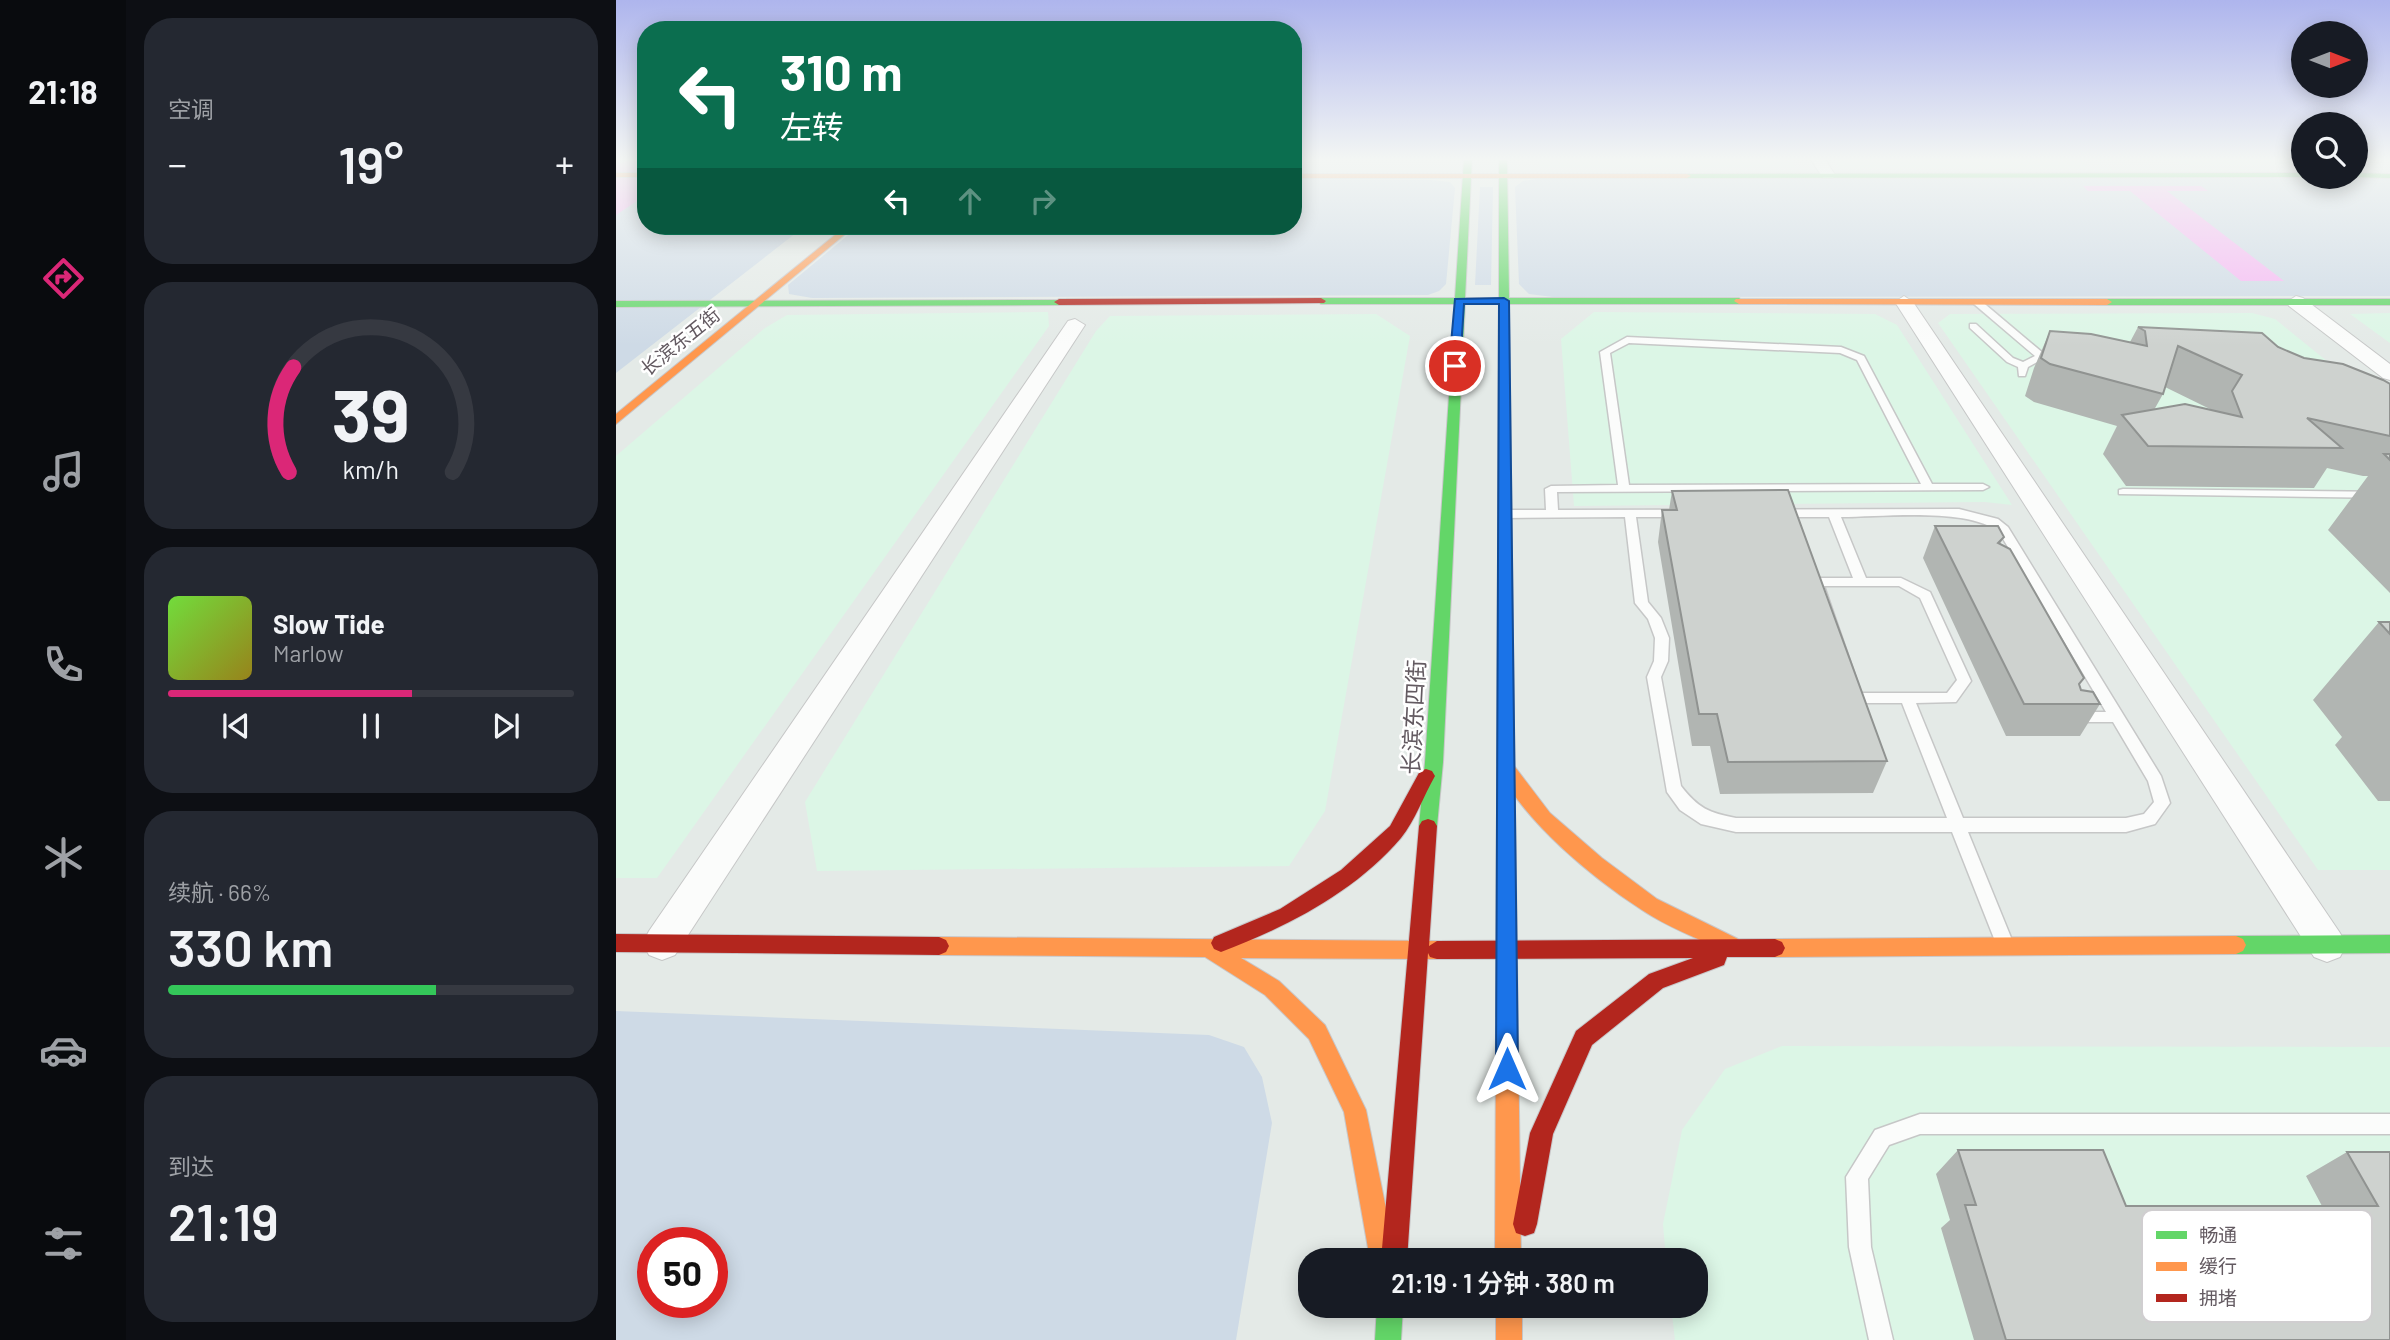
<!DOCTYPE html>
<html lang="zh">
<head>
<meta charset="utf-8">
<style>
	body { margin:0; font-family:Barlow,"Noto Sans SC",sans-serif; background:#242831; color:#f1f3f6; height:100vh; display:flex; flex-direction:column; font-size:26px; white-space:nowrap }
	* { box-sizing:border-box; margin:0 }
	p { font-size:23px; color:#9ea1a6 }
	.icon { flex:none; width:38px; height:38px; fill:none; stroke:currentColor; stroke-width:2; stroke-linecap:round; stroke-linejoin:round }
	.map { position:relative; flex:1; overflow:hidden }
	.sheet { display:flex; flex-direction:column; gap:18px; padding:18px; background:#0d0f14; width:490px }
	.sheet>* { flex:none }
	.banner { position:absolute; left:21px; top:21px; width:665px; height:214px; border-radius:28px; box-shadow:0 4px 18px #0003; background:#0b6e4f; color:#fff; overflow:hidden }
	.needle { width:46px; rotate:90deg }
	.fabs { position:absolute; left:1675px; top:21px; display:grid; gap:14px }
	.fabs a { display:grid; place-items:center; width:77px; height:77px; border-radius:50%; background:#171b24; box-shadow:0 4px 18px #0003; font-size:35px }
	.speed { position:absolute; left:21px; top:1227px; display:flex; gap:14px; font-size:35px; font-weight:700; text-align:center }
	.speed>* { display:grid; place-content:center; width:91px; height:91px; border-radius:50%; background:#171b24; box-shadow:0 4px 18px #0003; line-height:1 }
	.speed .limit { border:10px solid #d22; background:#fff; color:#111 }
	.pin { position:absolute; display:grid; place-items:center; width:60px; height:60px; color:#fff; margin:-30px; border:4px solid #fff; border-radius:50%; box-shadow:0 2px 7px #0007 }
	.me { position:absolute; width:77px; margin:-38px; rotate:0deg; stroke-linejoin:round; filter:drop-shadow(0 0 5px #0008) }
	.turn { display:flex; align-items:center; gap:24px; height:147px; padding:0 28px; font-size:32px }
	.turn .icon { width:91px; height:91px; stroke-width:2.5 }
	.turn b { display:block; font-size:49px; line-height:60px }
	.lanes { display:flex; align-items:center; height:66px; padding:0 28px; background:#0003; justify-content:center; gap:35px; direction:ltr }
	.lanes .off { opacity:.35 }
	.big { font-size:52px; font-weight:600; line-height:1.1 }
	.sheet .card { flex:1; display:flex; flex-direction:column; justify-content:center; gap:10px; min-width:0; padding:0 24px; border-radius:28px; background:#242831 }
	.sheet .dial { align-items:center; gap:0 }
	.dial svg { height:182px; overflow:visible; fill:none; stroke:#363941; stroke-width:7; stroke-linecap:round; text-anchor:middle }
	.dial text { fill:#f1f3f6; stroke:none }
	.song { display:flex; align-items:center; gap:21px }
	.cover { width:84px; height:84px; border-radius:10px; background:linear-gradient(135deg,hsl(100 70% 55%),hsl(50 70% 35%)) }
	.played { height:7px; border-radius:4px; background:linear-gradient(90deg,#db2777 60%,#363941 60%) }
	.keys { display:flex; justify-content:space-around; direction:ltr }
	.heat { display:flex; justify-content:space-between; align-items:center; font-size:38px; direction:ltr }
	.charge { height:10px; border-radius:5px; background:linear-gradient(90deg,#34c759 66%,#363941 0) }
	.trip { position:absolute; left:682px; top:1248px; width:410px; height:70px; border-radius:28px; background:#171b24; box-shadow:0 4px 18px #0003; font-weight:600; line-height:70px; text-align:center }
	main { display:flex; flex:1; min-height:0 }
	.menu { display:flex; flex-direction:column; width:126px; justify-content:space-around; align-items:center; background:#090b0e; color:#9ea1a6 }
	.menu .icon { width:49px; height:49px }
	.menu .selected { color:#db2777 }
	.menu b { font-size:32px; color:#f1f3f6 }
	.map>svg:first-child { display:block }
	.commercial { fill:#dcf6e6 }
	.green { fill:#cedae6; fill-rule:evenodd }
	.water { fill:#f7b6f4 }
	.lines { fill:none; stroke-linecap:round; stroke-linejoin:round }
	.lane-casing { stroke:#c6c7c7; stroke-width:3 }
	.street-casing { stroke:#c6c7c7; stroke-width:2 }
	.fast-casing { stroke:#c8c7c9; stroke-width:2 }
	.slow-casing { stroke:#c8c7c9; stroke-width:2 }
	.jam-casing { stroke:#c8c7c9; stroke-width:2 }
	.lane { fill:#fbfcfb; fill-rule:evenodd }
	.street { fill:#fbfcfb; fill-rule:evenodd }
	.fast { fill:#63d668; fill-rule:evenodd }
	.slow { fill:#ff974d; fill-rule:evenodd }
	.jam { fill:#b3261e; fill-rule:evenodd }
	.wall { fill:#b1b5b2; fill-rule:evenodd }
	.building { fill:#ced2cf; stroke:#909391; stroke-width:2 }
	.route { fill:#1a73e8; stroke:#114b97; stroke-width:2 }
	.labels { text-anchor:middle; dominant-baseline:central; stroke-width:5; stroke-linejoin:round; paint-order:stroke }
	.far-street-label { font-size:19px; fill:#635a61; stroke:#fff }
	.street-label { font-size:23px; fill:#635a61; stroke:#fff }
	.key { fill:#fff; stroke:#d0ced0; stroke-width:2 }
	.key-label { font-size:19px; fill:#635a61 }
</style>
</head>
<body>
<main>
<nav class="menu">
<b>21:18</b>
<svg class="icon selected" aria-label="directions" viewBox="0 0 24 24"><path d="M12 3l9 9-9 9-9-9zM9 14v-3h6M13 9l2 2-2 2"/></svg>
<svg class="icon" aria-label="music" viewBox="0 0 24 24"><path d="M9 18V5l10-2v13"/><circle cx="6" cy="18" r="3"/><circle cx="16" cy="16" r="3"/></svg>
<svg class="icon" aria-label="phone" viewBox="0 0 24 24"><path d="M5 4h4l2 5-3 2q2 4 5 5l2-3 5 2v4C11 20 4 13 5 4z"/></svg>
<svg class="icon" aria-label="climate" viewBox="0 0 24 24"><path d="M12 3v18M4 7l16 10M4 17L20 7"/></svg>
<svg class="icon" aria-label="car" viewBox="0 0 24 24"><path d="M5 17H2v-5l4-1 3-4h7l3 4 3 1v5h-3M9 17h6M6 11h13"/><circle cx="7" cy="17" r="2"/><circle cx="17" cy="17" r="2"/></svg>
<svg class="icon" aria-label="filters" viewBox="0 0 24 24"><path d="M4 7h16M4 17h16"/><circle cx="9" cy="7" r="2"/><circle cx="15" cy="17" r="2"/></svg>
</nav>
<section class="sheet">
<div class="card"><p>空调</p>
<div class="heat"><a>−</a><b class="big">19°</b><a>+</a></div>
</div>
<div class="card dial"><svg viewBox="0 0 100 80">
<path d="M14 69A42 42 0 1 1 86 69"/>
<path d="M14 69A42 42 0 0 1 16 23" stroke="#db2777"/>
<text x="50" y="56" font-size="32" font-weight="700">39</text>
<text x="50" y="72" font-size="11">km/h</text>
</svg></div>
<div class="card">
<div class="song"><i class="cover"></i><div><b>Slow Tide</b><p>Marlow</p></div></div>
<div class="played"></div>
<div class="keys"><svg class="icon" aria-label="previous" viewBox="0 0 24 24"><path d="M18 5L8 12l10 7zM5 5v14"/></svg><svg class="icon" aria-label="pause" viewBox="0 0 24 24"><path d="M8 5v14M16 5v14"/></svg><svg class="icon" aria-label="next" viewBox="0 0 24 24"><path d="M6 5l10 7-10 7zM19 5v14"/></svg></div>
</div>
<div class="card"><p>续航 · 66%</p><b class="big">330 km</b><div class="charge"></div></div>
<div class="card"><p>到达</p><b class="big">21:19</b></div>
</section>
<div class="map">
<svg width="1774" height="1340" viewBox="0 0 1774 1340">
	<rect width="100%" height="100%" fill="#e4eae7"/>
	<!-- commercial -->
	<path class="commercial" d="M923 158H1175L1180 167H923Z
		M1217 158H1462L1474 168H1224Z
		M1540 158H1687V165H1575Z
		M432 312 433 326 41 878H0V456L149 328 171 315Z
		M978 312 1259 314 1281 325 1396 505 1369 502 958 506 945 339Z
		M1636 313 1659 319 1774 412V870H1702L1322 323 1334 314Z
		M1774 313V343L1734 314Z
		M760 314 794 336 709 811 673 866 201 871 189 802 480 331 494 316Z
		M1166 1046 1774 1047V1340H1059L1055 1306H1080V1260H1050L1047 1224 1066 1130 1109 1069Z"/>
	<!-- green -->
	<path class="green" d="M0 158H30V226H189L0 373Z
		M1774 178V296L937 297 913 294 903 284 899 187 907 181 922 179Z
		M677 179 816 180 834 182 839 188 830 284 823 291 812 295 196 298 173 294 172 285 243 226H677Z
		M864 187H877L875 285H859Z
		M0 1011 593 1035 628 1047 646 1077 656 1123 620 1340H0ZM96 1242V1302H37V1242Z"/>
	<!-- water -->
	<path class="water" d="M19 158H30V195L0 215V165Z
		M1467 186H1585L1592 191H1551L1668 281H1625L1514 191H1472Z"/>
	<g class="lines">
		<defs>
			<path id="lane" d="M1358 300H1364L1427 353H1441L1446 356 1441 359H1427L1412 367 1409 376H1403L1402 367 1391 362 1354 328V324H1360L1397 358 1407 362 1419 356 1358 304Z
				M1011 337 1225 347 1248 356 1316 484H1367L1373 487 1367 490 941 492 942 510 1343 509 1382 519 1392 527 1545 776 1554 803 1539 824 1510 832H1352L1396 940 1393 946 1387 948 1381 946 1336 832H1120L1085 824 1064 810 1051 792 1031 677 1038 661 1039 638 1032 619 1019 603 1009 517 890 518 884 514 890 510H930L929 489 935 486 1002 485 984 352ZM1013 343 1224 353 1241 360 1305 484 1013 485 994 353ZM1020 517H1213L1237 578H1200L1194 582 1233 698 1235 702 1240 703H1286L1331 818H1120C1093 813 1082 808 1065 786L1045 677 1052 661 1053 638 1045 618 1032 602ZM1225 517C1266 517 1352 507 1383 532L1490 712H1457L1452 713 1450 717 1452 721 1457 722H1497L1532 781 1538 802 1528 814 1510 818H1347L1300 703 1340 702 1355 681 1314 592 1285 578H1250ZM1208 586H1283L1304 598 1341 680 1331 693H1245Z
				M1507 489 1774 492V498L1503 494V490Z
				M1304 1114H1774V1134H1304L1273 1145 1252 1179 1255 1247 1277 1340H1253L1233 1247 1230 1177 1259 1130Z"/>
			<path id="street" d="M1194 158H1208L1219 175 1217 178H1207Z
				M1288 296 1297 302 1724 933 1730 945 1724 957 1711 962 1698 957 1279 302Z
				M1680 296 1687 298 1774 364V380L1767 378 1673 306 1671 302Z
				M459 319 469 325 59 955 46 960 33 955 27 943 33 931 452 321Z"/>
			<path id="fast" d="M848 158H856L849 298H883V158H891L893 298H1123L1128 301 1123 304H893L899 810 896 815 890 817 884 815 881 810 883 304H849L827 762 821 826 818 831 812 833 806 831 803 826 809 762 839 304H705L700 301 705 298H839Z
				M1687 173V177H1689L1071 178 1067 176 1071 174Z
				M1740 173 1774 174V178L1738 177Z
				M1774 299V305H1491L1486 302 1491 299Z
				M446 300 448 302 443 305 0 307V301Z
				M1774 935V953L1620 954 1613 951 1610 945 1613 939 1620 936Z
				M761 1306H787L785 1340H759Z"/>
			<path id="slow" d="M0 173H30V177H0Z
				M677 174H1071L1075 176 1071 178H677Z
				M230 226H239L0 424V414Z
				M1120 299H1491L1496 302 1491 305 1123 304 1118 301Z
				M890 761 896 763 934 813 986 858 1041 899 1122 939 1125 945 1122 951 1115 954 1108 951C1081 938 1051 927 1026 910 975 877 910 823 881 768L884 763Z
				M890 803 896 805 899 810 905 1260H879L881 810 884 805Z
				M1620 936 1627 939 1630 945 1627 951 1620 954 1159 957 1152 954 1149 948 1152 942 1159 939Z
				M323 937 821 941 828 943 831 950 828 957 821 959 625 958 663 981 709 1025 750 1110 778 1248 774 1257 766 1260 756 1257 752 1248 728 1112 693 1039 649 995 589 957 323 955 316 952 313 946 316 940Z
				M880 1306H906V1340H880Z"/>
			<path id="jam" d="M705 298 710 301 708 303 443 305 438 302 443 299Z
				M810 769 816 771 819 776C808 795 799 821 785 838 739 892 671 927 605 952L598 949 595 943 598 937 664 909 725 870 774 826 804 771Z
				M812 819 818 821 821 826 813 946 821 941 1159 939 1166 942 1169 948 1166 954 1159 957H1111L1108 965 1047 988 976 1045 937 1134 921 1224 918 1233 909 1236 900 1233 897 1224 914 1133 960 1031 1033 974 1077 958 821 959 814 957 812 953 791 1260H765L803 826 806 821Z
				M0 934 323 937 330 940 333 946 330 952 323 955 0 952Z"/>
		</defs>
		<!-- lane casing -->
		<use href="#lane" class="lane-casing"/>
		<!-- street casing -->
		<use href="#street" class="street-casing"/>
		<!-- fast casing -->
		<use href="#fast" class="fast-casing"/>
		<!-- slow casing -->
		<use href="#slow" class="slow-casing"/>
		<!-- jam casing -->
		<use href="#jam" class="jam-casing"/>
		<!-- lane -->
		<use href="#lane" class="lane"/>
		<!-- street -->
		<use href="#street" class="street"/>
		<!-- fast -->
		<use href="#fast" class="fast"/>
		<!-- slow -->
		<use href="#slow" class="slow"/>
		<!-- jam -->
		<use href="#jam" class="jam"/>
	</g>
	<!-- wall -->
	<path class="wall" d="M1522 327 1662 347 1688 358 1774 384V593L1712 530 1752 476H1747L1711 468 1698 488 1510 486 1487 454 1501 426 1418 402 1409 396 1418 368 1434 331 1514 342ZM1549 387 1598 411 1538 410 1547 394Z
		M1056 491 1271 761 1257 793 1104 794 1094 746H1076L1042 542 1046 510H1053Z
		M1319 526 1388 537 1384 544 1465 690 1484 704 1464 736H1390L1307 558Z
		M1763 622H1774V801H1762L1719 745 1726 737 1697 700Z
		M1342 1150 1510 1206H1706L1690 1176 1731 1152H1774V1340H1358L1325 1228 1334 1220 1320 1174Z"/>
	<!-- building -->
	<path class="building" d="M1522 327 1646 333 1662 347 1688 358 1727 364 1767 380 1774 384V436L1691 418 1726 448 1532 446 1506 415 1569 404 1626 417 1616 391 1626 375 1562 346 1547 394 1434 364 1425 358 1434 331 1475 334 1531 346 1529 331Z
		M1768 454H1774V460Z
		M1172 490 1271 761 1112 762 1101 714H1083L1046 510H1061L1056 491Z
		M1319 526H1382L1388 537 1382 543 1394 549 1468 678 1463 684 1465 690 1477 692 1484 704H1408Z
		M1763 622H1774V634Z
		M1342 1150H1487L1510 1206H1762L1731 1152H1774V1340H1390L1349 1205H1360Z"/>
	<!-- sky -->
	<linearGradient id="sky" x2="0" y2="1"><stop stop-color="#aeb5ed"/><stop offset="0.46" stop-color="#f3f6f4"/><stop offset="1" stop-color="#f3f6f4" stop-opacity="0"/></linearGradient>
	<rect width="1774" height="346" fill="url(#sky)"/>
	<!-- route -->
	<path class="route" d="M888 298 893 301 902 1069 899 1077 891 1080 883 1077 880 1069 883 304H848L844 366 839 369 833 366 839 299Z"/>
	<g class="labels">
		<!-- far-street labels -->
		<g class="far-street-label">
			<text transform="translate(64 341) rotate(-39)">长滨东五街</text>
		</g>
		<!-- street labels -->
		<g class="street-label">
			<text transform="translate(797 717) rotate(-87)">长滨东四街</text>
		</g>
	</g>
	<!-- legend -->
	<rect x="1526" y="1210" width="230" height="112" rx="10" class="key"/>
	<rect x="1540" y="1231" width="31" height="8" fill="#63d668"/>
	<rect x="1540" y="1262" width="31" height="9" fill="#ff974d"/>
	<rect x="1540" y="1294" width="31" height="8" fill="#b3261e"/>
	<g class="key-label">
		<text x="1583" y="1242">畅通</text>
		<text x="1583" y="1273">缓行</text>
		<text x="1583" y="1305">拥堵</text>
	</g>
</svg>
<div class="fabs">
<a><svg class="needle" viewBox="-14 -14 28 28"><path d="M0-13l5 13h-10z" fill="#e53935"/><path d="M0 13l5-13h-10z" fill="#9ea1a6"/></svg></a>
<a><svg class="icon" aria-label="search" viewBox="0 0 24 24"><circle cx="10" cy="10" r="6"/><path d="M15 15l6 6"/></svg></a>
</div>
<div class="speed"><div class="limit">50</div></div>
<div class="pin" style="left:839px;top:366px;background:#d93025"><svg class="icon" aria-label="arrive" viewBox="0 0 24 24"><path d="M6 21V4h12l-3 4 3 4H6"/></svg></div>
<svg class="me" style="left:891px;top:1069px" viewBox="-20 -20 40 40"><path d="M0-17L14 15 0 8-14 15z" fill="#1a73e8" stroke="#fff" stroke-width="4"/></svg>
<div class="trip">21:19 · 1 分钟 · 380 m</div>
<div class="banner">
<div class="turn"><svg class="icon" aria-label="left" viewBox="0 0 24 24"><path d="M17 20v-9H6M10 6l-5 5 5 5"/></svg><div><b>310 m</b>左转</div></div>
<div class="lanes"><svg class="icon" aria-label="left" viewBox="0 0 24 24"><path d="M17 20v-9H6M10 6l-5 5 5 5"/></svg><svg class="icon off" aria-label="ahead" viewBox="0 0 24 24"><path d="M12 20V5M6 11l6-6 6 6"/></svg><svg class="icon off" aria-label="right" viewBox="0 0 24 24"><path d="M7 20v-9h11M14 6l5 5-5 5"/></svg></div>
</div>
</div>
</main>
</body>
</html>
